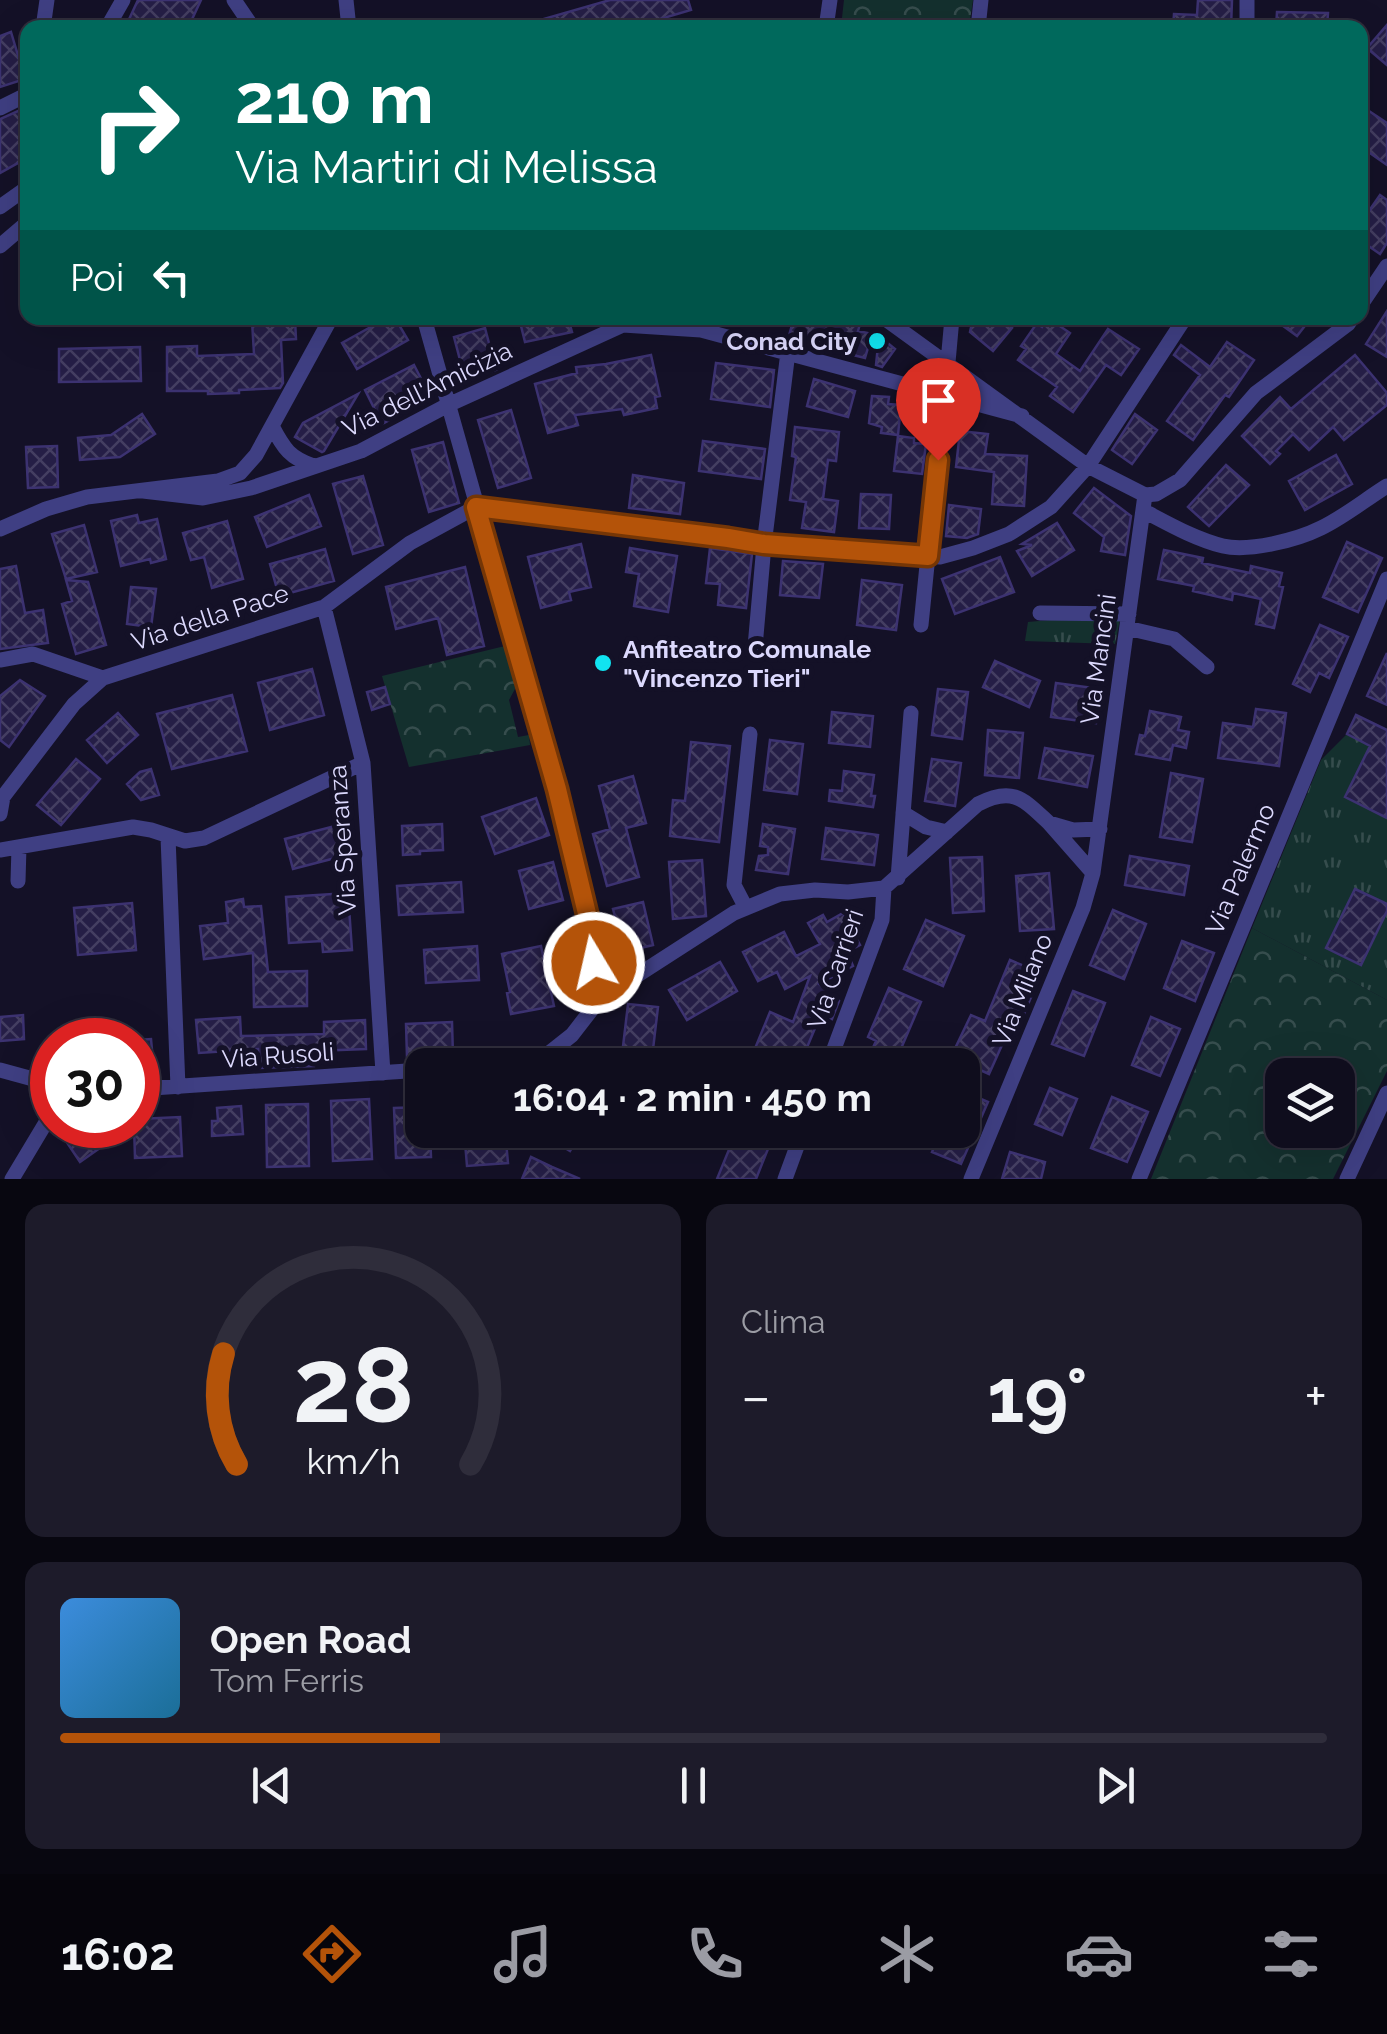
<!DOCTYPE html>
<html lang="it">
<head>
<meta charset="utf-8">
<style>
	body { margin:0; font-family:Raleway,sans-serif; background:#1d1b2a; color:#f1f3f6; height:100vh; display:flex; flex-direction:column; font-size:38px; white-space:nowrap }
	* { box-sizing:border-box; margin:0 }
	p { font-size:32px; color:#9b9ca4 }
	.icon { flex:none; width:55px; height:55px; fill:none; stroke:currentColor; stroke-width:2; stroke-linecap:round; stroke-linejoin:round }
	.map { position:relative; height:1179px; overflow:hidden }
	.details { display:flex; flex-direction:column; gap:25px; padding:25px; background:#080710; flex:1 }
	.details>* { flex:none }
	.banner { position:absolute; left:20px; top:20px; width:1348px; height:305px; border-radius:20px; box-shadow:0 10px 40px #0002,0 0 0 2px #2f2d3b; background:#00695c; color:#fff; overflow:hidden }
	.buttons { position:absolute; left:1265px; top:1058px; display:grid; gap:20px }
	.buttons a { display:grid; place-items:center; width:90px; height:90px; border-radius:20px; background:#0f0d1d; box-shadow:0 10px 40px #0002,0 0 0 2px #2f2d3b; font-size:50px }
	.speed { position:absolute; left:30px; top:1018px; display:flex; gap:20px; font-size:50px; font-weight:700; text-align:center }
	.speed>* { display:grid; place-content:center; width:130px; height:130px; border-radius:50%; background:#0f0d1d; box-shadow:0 10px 40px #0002,0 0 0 2px #2f2d3b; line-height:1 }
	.speed .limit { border:15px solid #d22; background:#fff; color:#111 }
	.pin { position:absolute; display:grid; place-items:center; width:85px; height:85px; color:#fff; margin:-102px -42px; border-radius:50% 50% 50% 0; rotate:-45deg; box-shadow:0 0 10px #0007 }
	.pin .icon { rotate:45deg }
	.me { position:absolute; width:110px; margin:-55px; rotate:351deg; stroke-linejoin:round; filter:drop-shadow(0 0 8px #0008) }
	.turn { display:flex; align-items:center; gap:35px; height:210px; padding:0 50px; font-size:45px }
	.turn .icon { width:130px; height:130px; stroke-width:2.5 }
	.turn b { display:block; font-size:70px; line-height:85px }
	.then { display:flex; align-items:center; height:95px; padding:0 50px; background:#0003; gap:20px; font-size:38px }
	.big { font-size:75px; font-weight:700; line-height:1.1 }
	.details .tile { flex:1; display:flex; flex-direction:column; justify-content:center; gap:15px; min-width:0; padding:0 35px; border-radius:20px; background:#1d1b2a }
	.details .dial { align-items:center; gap:0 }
	.dial svg { height:260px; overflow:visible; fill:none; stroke:#2f2d3b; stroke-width:7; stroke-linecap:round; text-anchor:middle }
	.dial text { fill:#f1f3f6; stroke:none }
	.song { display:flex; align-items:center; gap:30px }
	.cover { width:120px; height:120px; border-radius:15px; background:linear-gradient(135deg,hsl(210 70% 55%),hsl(200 70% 35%)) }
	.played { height:10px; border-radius:5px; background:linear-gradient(90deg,#b45309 30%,#2f2d3b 30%) }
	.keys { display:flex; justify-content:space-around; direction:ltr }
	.heat { display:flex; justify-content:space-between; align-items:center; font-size:55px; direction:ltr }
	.details .tiles { flex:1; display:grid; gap:25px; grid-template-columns:1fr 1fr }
	.tile:last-child { grid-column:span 2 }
	.trip { position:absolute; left:405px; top:1048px; width:575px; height:100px; border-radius:20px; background:#0f0d1d; box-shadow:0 10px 40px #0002,0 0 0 2px #2f2d3b; font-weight:700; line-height:100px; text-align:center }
	.menu { display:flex; height:160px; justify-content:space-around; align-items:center; background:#06050c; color:#9b9ca4 }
	.menu .icon { width:70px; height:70px }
	.menu .on { color:#b45309 }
	.menu b { font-size:45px; color:#f1f3f6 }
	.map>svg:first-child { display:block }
	.grass { fill:url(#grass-tufts) }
	.park { fill:url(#park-crowns); fill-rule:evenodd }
	.building { fill:url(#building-cross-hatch); stroke:#3c3271; stroke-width:2.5 }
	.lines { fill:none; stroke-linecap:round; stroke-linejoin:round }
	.minor { stroke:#3f3f83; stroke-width:15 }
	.route-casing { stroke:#753606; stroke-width:25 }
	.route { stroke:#b45309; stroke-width:18 }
	.poi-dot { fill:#11e3f1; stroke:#141127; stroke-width:4 }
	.labels { text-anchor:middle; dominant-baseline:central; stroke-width:10; stroke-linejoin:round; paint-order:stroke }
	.poi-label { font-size:25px; font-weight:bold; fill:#dcd9fd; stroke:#141127; text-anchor:end }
	.street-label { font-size:25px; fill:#dcd9fd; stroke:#141127 }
</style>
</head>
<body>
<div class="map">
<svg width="1387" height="1179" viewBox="0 0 1387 1179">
	<defs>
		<pattern id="grass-tufts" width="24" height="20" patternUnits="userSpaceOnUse" patternTransform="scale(2.5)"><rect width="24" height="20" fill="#14302e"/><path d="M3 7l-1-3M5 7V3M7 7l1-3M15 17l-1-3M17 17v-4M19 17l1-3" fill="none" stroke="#364d4d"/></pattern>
		<pattern id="park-crowns" width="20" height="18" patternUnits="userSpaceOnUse" patternTransform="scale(2.5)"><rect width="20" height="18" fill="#14302e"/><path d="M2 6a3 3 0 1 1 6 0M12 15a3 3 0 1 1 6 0" fill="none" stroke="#364d4d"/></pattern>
		<pattern id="building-cross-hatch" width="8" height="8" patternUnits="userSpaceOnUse" patternTransform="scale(2.5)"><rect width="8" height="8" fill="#251e46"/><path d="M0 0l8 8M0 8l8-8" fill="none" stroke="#443e62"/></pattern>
	</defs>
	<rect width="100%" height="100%" fill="#141127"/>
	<!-- grass -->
	<path class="grass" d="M1074 618 1120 619 1115 644 1025 641 1028 622Z
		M1347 734 1370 746 1345 797 1387 818V1000L1252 928 1321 760Z"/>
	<!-- park -->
	<path class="park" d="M844 0H973L969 27H841Z
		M505 646 516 687 509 700 518 737 529 735 530 745 409 767 382 676Z
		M1252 928 1387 1000V1071L1333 1179H1151ZM1282 1075H1338V1130H1282Z"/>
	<!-- building -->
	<path class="building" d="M138 0H201L188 28H125Z
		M610 0H688L691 10 630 28H527L526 24Z
		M1198 0H1232L1231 28H1173L1174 14 1197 15Z
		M1277 12 1328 13 1327 28H1276Z
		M1387 25V65L1367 48Z
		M11 32 25 79 0 87V36Z
		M1360 105 1387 123V165L1360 146Z
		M27 107V158L0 173V119Z
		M1380 195 1387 200V243L1380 254 1360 240V224Z
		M1387 311V357L1366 344Z
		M387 318H395L408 340 357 369 342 343Z
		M519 318H568L572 332 525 342Z
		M794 318H834L860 324 858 331 872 334 865 358 788 339Z
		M973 318H999L1012 328 993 351 970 332Z
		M1048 318 1070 333 1056 354 1080 371 1108 329 1139 349 1121 375 1106 365 1073 412 1050 396 1057 387 1018 360 1026 349 1021 346 1037 323 1042 327Z
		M1272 318H1311L1297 336Z
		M295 319 296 339 281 340 283 383 280 388 239 390V393L208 394V391H167V347L197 346V356L254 354 252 321Z
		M485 328 496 370 465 379 454 337Z
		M879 336 895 349 882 367 876 365Z
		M1227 342 1254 360 1229 397 1225 395 1193 440 1167 421 1200 375 1174 355 1181 345 1210 367Z
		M140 347 141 381 59 382V349Z
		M651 355 660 396 655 397 657 408 624 415 622 409 575 415 578 425 548 433 535 384 577 373 576 367 606 364Z
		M1355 355 1387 393V405L1344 440 1333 427 1309 450 1293 434 1276 451 1280 454 1270 464 1242 436 1280 397 1291 409Z
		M716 363 774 370 770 407 711 399Z
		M414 365 431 398 382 424 365 390Z
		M814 379 855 391 848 417 807 406Z
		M358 394 324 451 322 452 295 437 303 423Z
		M872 396 889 397 888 404 901 405 898 435 881 433 882 427 869 423Z
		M511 410 531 478 498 488 478 420Z
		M142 414 155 434 120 457 80 460 78 438 111 435Z
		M1135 414 1157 430 1132 464 1112 450Z
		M795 427 839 432 836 461 828 460 823 499 838 501 834 532 802 528 806 502 790 500 796 457 792 456Z
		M960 431 988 434 985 454 1027 456 1024 506 992 504 994 472 956 467Z
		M898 436 914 438V443L926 444 922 474 894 471Z
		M703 441 765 449 761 479 699 471Z
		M443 442 459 503 429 512 412 450Z
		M57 446 58 487 28 488 26 447Z
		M1336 455 1352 484 1305 510 1289 481Z
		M1226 465 1249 485 1209 526 1188 507Z
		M633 475 684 483 680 514 629 508Z
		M363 476 383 545 353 554 333 484Z
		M1094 488 1131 516 1125 555 1101 551 1104 537 1074 513Z
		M861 494 891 495 889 529 859 528Z
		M309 495 321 526 267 547 255 517Z
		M949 505 981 509 978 534 967 538 946 536Z
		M137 515 139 523 157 519 166 559 151 563 150 559 121 566 111 521Z
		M227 521 243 579 212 588 204 557 191 560 183 533Z
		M1057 523 1074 550 1032 576 1017 551 1032 545 1022 544Z
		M84 525 97 572 66 579 52 534Z
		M1347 542 1382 558 1358 612 1323 597Z
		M581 544 591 587 569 592 571 600 541 608 528 557Z
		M630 548 677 556 668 612 634 606 639 574 626 572Z
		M710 548 752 554 746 608 718 605 720 584 706 583Z
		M325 549 334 581 279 596 270 564Z
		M1164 550 1203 558 1202 563 1250 573 1251 566 1282 573 1279 586 1283 587 1274 628 1256 624 1261 599 1233 593 1232 600 1193 591 1194 586 1158 579Z
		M1000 557 1014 592 955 614 942 579Z
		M783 561 823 564 819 598 780 595Z
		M16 566 25 613 43 610 48 643 0 649V569Z
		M465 567 484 646 447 655 438 618 396 629 386 587Z
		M66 580 88 582 106 645 76 654 62 604 72 601Z
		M862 580 902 585 896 630 857 625Z
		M131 587 156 589 151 627 127 624Z
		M1320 625 1348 637 1329 678 1319 673 1310 692 1293 684Z
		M1387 653V705L1367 696Z
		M995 661 1040 681 1029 707 983 687Z
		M312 669 324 715 270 730 258 683Z
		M20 680 45 696 9 747 0 740V696Z
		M1056 683 1101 689 1096 723 1051 717Z
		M385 687 390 704 372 710 367 692Z
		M938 689 968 692 962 739 932 735Z
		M232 695 247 751 172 769 157 714Z
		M1256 709 1286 713 1279 766 1218 758 1223 723 1253 727Z
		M1150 711 1181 717 1178 730 1189 732 1186 748 1173 745 1170 760 1136 754 1140 735 1145 736Z
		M832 712 873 716 870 747 829 743Z
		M118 713 138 735 107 763 87 740Z
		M1356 715 1387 730V818L1345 797 1370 746 1347 734Z
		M988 730 1023 733 1019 778 985 775Z
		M770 740 803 744 797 794 764 790Z
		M691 742 730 746 719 842 670 836 673 800 685 801Z
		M1045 748 1093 756 1087 787 1039 778Z
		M76 759 100 779 61 825 37 805Z
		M932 759 961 763 955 806 925 801Z
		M151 769 159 795 141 800 127 784 140 772Z
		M844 771 874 775 871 796H875L873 807 829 801 830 790 842 791Z
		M1171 773 1203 779 1192 842 1160 837Z
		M633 776 646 823 626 828 639 877 607 886 593 834 610 829 599 786Z
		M536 798 549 835 495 854 482 817Z
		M442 824 443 850 420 851V854L403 855 402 826Z
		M763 824 795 829 788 874 756 870 759 856 768 855V847L760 846Z
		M335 826 343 856 293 869 285 839Z
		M826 828 878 835 874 865 822 859Z
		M1130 856 1189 866 1184 895 1125 885Z
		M982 857 984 911 953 913 950 858Z
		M702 860 706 916 673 919 669 862Z
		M553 862 563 900 529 909 519 871Z
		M1049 873 1054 929 1020 931 1016 876Z
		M461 882 463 912 399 915 397 886Z
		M1355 889 1387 904V911L1361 965 1326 948Z
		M348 893 352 950 323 952 322 941 289 943 286 897Z
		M243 899 244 907 261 906 268 972 307 971V1006L254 1007 253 953 204 959 200 926 228 923 226 902Z
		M643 902 653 945 624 952 613 909Z
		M132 903 136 950 78 955 74 908Z
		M1113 910 1146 924 1124 979 1090 965Z
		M843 913 860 945 847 952 853 966 819 984 839 1001 832 1019 821 1014 800 1064 756 1046 770 1012 793 1022 810 976 785 989 777 972 758 981 743 952 784 932 796 956 820 944 808 923 823 915 827 922Z
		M926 920 964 936 943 986 904 969Z
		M1182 941 1214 953 1195 1001 1164 988Z
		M477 946 479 980 426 983 424 950Z
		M541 946 554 1006 511 1014 507 993 510 992 502 954Z
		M1010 960 1041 973 1022 1019 1015 1016 989 1074 951 1057 971 1015 985 1021Z
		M720 962 737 991 687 1020 669 990Z
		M889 988 921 1002 894 1065H865L876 1041 868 1037Z
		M1073 991 1105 1003 1084 1056 1052 1044Z
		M628 1004 658 1007 652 1058 622 1055Z
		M23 1015 24 1039 0 1041V1017Z
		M240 1017 241 1036 324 1034V1022L365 1020 366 1049 314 1051V1066L259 1068 258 1049 199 1053 196 1020Z
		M1151 1017 1180 1029 1160 1076 1132 1065Z
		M452 1022 453 1055 407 1057 406 1024Z
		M151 1039 154 1071 138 1073V1040Z
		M1050 1088 1077 1099 1062 1135 1035 1124Z
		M962 1091 988 1102 961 1164 932 1152 941 1130H962Z
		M1112 1097 1148 1112 1127 1162 1091 1148Z
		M369 1099 372 1159 333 1161 331 1101Z
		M308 1104 309 1166 267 1167 266 1105Z
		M241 1106 243 1134 212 1136V1121H218L217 1108Z
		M422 1107V1130H430L431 1157 396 1158 394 1108Z
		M180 1117 182 1156 135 1158 134 1125H138V1119Z
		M89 1125H109L117 1136 80 1162 66 1141Z
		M464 1130H505L508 1163 467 1166Z
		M536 1130H570L579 1136 570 1151Z
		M737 1130H765L774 1134 756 1179H717Z
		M1010 1152 1045 1162 1041 1179H1002Z
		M531 1157 552 1167 580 1179H522Z"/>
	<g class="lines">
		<!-- minor -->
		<path class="minor" d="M234 0 253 28
			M346 0 349 28
			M43 28 47 0
			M107 28 123 0
			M826 28 830 0
			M978 28 981 0
			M1247 28V0
			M0 108 28 94
			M0 207 28 187
			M0 246 28 222
			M1360 306 1387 266
			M424 318 557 789 590 926 599 1000
			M884 318 1088 466 1145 495 1156 494 1180 480 1256 393 1348 324 1352 318
			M948 362 952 318
			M272 426C284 449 290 458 314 466
			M143 491 203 498 251 488 361 451 448 405 623 325 701 330 1022 416
			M476 507 728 538 764 545 940 557 973 548 1009 534 1051 507 1088 466 1185 318
			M1144 511C1169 524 1195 539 1223 546 1249 552 1297 540 1321 528 1344 517 1366 499 1387 486
			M0 529 46 509 87 497 218 481 240 473 256 455 331 318
			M324 607 363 763 383 1073
			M1040 613 1129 614
			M921 625 944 396
			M1127 628 1174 639 1207 667
			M755 647 764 545 788 352
			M0 660 33 654 103 678
			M903 813 926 827 947 832
			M0 814 3 797 74 704 103 678 324 607 410 543 476 507
			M168 837 178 1087
			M0 850 133 827 151 830 185 841 204 838 363 763
			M1093 873 1049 823 1073 830 1100 829
			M898 878 911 713
			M18 881 19 847
			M746 908 734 885 750 734
			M503 1065 516 1064 548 1054 572 1035 599 1000 734 913 780 894 815 890 848 892 884 888 978 804C1013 786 1023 799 1049 823
			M828 1065 882 920 884 888
			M0 1070 44 1082 52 1087
			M138 1089 422 1070
			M12 1179 45 1124 52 1116
			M785 1179 803 1130
			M971 1179 1083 908 1093 873 1145 495
			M1139 1179 1387 579
			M1347 1179 1387 1093"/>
	</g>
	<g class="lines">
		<defs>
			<path id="route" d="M594 963 590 926 557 789 476 507 728 538 764 544 928 556 938 460"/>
		</defs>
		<!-- route casing -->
		<use href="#route" class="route-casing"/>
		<!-- route -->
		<use href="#route" class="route"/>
	</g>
	<!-- markers -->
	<g class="poi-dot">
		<circle cx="877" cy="341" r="10"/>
		<circle cx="603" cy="663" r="10"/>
	</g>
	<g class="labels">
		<!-- poi labels -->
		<g class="poi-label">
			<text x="857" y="341">Conad City</text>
			<text x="623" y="649" text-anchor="start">Anfiteatro Comunale<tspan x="623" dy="29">"Vincenzo Tieri"</tspan></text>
		</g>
		<!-- street labels -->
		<g class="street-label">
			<text transform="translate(427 389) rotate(-26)">Via dell'Amicizia</text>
			<text transform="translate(210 617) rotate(-18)">Via della Pace</text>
			<text transform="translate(1098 659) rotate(-82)">Via Mancini</text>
			<text transform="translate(342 840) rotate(-94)">Via Speranza</text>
			<text transform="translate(1240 869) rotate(-67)">Via Palermo</text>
			<text transform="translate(835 969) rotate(-71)">Via Carrieri</text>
			<text transform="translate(1022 990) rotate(-68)">Via Milano</text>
			<text transform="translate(278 1055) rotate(-4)">Via Rusoli</text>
		</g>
	</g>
</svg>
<div class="buttons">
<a><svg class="icon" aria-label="layers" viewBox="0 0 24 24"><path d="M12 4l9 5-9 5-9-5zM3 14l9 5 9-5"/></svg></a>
</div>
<div class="speed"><div class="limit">30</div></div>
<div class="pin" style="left:938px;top:460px;background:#d93025"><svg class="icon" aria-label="arrive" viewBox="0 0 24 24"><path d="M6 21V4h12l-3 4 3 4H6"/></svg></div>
<svg class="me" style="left:594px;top:963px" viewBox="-20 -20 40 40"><circle r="17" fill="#b45309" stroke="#fff" stroke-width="3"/><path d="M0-11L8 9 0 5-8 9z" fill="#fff"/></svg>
<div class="trip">16:04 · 2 min · 450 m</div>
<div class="banner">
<div class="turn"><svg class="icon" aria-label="right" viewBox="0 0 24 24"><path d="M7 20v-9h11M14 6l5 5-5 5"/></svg><div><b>210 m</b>Via Martiri di Melissa</div></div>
<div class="then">Poi<svg class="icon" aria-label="left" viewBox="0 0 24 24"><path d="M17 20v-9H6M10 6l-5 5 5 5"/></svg></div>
</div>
</div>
<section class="details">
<div class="tiles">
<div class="tile dial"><svg viewBox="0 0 100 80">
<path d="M14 69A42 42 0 1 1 86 69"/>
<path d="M14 69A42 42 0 0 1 10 35" stroke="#b45309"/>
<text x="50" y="56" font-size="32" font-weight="700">28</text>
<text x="50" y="72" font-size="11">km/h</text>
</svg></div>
<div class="tile"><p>Clima</p>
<div class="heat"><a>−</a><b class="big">19°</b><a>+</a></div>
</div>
<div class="tile">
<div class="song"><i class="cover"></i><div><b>Open Road</b><p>Tom Ferris</p></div></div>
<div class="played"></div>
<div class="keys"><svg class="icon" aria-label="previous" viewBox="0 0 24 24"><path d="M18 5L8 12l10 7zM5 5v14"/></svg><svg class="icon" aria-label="pause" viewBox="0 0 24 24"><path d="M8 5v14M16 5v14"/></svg><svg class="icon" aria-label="next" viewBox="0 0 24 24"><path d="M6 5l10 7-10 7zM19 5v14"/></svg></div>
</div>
</div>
</section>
<nav class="menu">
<b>16:02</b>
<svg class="icon on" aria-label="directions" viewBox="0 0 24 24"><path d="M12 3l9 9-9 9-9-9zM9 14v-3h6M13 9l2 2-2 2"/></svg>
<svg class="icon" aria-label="music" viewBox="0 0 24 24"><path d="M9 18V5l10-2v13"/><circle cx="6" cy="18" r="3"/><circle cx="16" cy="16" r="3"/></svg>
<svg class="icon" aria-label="phone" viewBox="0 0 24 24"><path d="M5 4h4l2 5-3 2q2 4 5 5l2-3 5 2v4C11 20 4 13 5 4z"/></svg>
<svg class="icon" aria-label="climate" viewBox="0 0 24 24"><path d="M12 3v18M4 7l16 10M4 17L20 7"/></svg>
<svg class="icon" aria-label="car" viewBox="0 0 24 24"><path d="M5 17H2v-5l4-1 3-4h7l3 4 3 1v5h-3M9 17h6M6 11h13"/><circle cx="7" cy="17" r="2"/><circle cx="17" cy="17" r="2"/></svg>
<svg class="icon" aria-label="filters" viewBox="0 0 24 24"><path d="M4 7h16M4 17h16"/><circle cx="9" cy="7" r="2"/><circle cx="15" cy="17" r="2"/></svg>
</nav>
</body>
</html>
